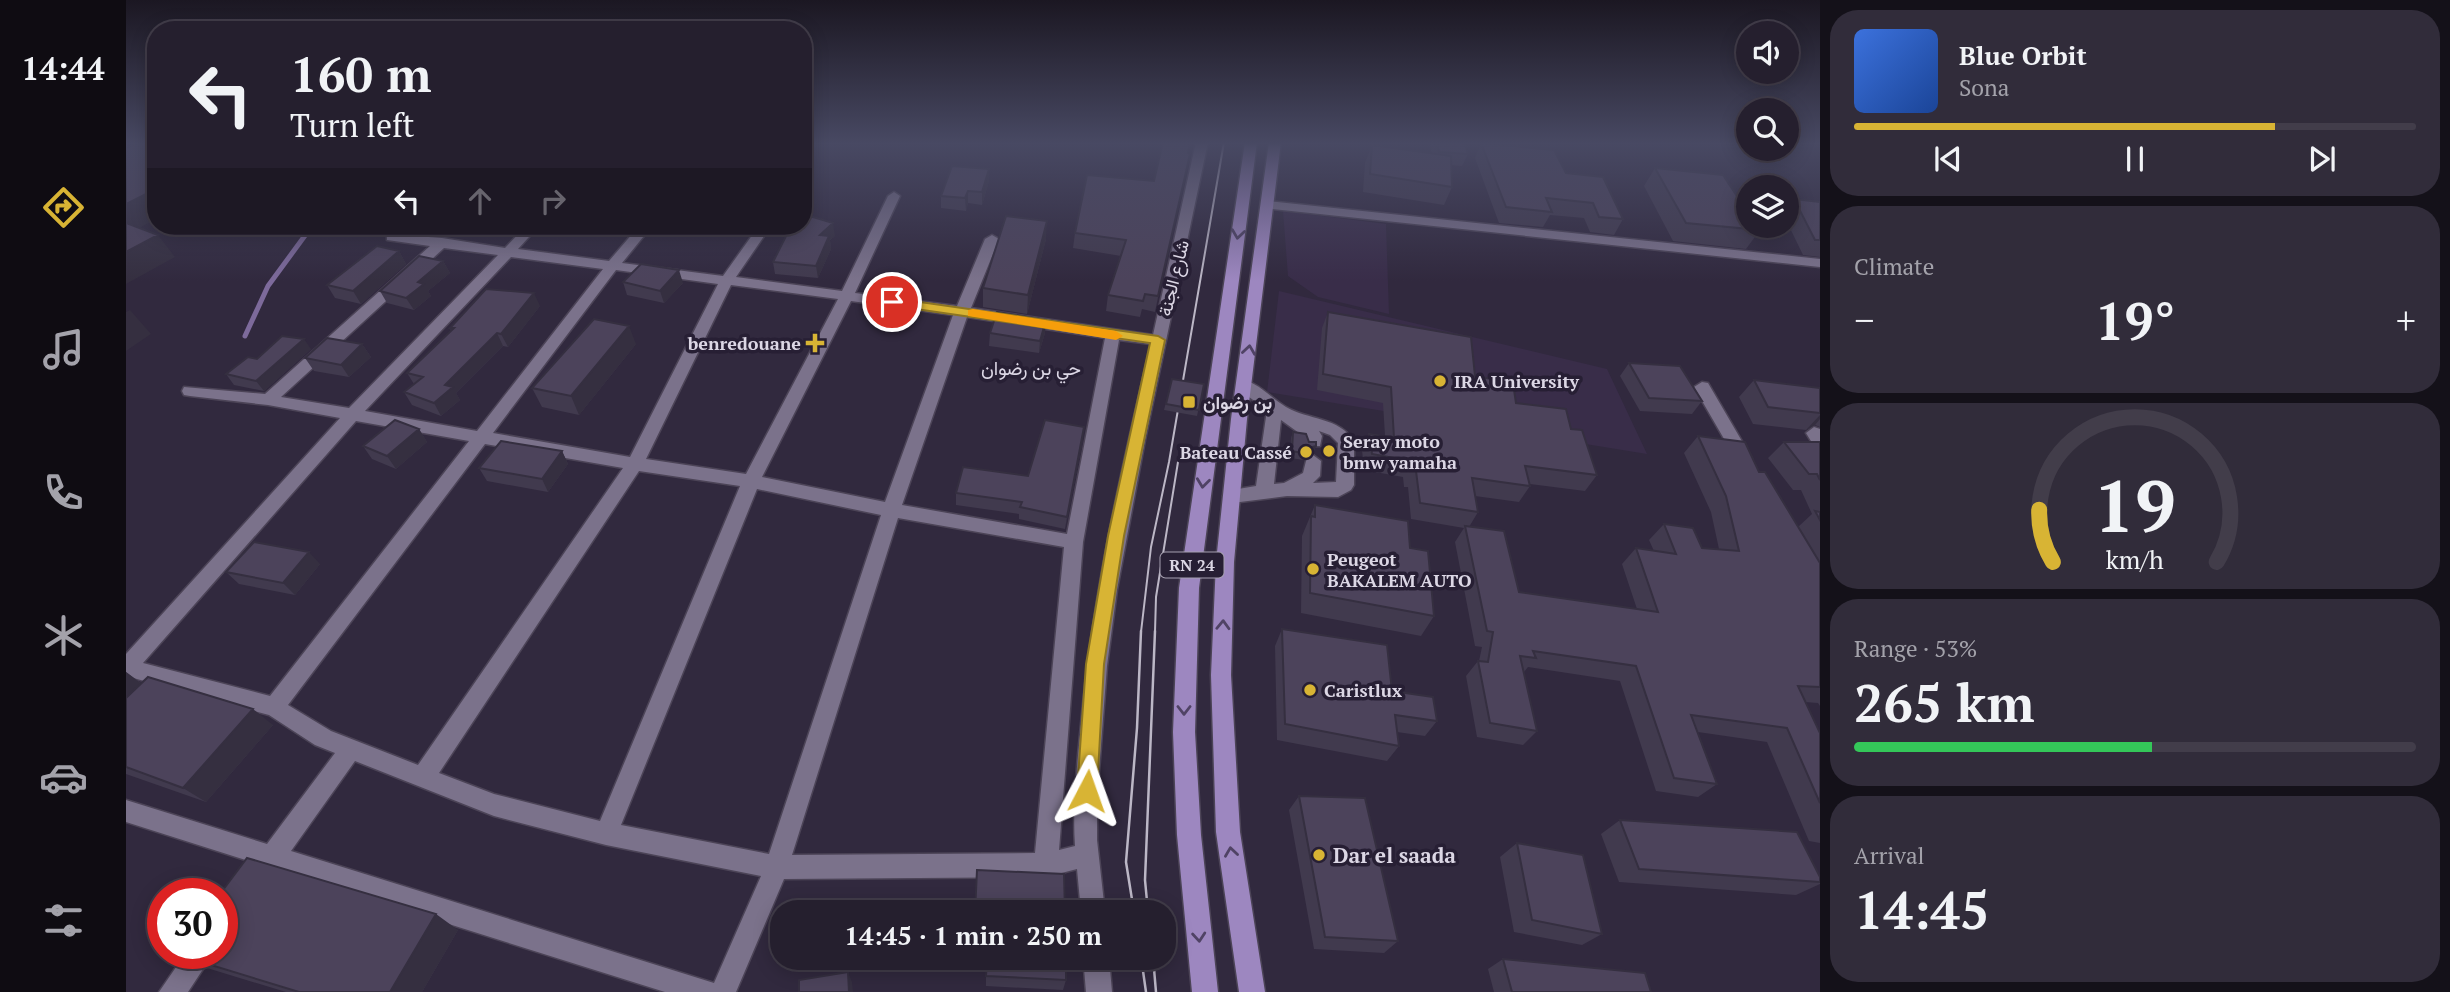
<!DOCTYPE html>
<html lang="en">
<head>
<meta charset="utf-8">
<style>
	body { margin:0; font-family:"PT Serif",Vazirmatn,serif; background:#312c3a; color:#f1f3f6; height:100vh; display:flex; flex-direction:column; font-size:26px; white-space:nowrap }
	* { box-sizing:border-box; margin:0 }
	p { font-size:23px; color:#a3a2aa }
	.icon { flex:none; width:38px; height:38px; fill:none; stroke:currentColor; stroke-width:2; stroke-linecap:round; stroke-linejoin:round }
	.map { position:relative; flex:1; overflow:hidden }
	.details { display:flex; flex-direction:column; gap:10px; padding:10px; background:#141119; width:630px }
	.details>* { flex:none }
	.banner { position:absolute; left:21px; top:21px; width:665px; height:214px; border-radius:28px; box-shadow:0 4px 18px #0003,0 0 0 2px #423d4a; background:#251f2e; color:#f1f3f6; overflow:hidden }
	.controls { position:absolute; left:1610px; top:21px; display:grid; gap:14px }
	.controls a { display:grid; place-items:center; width:63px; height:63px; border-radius:50%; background:#251f2e; box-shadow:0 4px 18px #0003,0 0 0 2px #423d4a; font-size:35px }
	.speed { position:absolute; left:21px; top:878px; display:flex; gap:14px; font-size:35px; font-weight:700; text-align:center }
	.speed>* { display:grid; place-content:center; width:91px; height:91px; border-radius:50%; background:#251f2e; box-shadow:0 4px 18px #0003,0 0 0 2px #423d4a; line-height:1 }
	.speed .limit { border:10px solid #d22; background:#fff; color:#111 }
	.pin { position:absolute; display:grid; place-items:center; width:60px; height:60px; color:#fff; margin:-30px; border:4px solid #fff; border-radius:50%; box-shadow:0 2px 7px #0007 }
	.me { position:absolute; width:77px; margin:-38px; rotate:4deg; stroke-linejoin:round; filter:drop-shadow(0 0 5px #0008) }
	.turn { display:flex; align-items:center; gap:24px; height:147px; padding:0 28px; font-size:32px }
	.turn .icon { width:91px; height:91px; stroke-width:2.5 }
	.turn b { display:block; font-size:49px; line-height:60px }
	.lanes { display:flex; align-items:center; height:66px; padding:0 28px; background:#0003; justify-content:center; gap:35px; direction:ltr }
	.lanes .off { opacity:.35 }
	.big { font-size:52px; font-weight:600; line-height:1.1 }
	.details .widget { flex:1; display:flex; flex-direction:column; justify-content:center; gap:10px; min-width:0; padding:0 24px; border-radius:28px; background:#312c3a }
	.details .dial { align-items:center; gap:0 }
	.dial svg { height:182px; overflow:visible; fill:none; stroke:#423d4a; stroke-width:7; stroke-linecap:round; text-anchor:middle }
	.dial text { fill:#f1f3f6; stroke:none }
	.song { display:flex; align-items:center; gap:21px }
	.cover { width:84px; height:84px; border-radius:10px; background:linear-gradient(135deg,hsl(220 70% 55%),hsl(220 70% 35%)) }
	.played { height:7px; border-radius:4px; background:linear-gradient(90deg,#d8b434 75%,#423d4a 75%) }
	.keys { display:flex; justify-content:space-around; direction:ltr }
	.heat { display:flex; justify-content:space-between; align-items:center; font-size:38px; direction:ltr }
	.charge { height:10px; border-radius:5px; background:linear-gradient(90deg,#34c759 53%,#423d4a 0) }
	.trip { position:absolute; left:644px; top:900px; width:406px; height:70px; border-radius:28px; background:#251f2e; box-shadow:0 4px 18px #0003,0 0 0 2px #423d4a; font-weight:600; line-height:70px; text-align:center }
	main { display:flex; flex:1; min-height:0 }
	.tab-bar { display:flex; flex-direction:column; width:126px; justify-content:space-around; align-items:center; background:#0f0c12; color:#a3a2aa }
	.tab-bar .icon { width:49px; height:49px }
	.tab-bar .current { color:#d8b434 }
	.tab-bar b { font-size:32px; color:#f1f3f6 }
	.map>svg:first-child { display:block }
	.built { fill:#392d49 }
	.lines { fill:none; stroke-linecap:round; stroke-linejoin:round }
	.stream { stroke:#7d6a9b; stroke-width:5 }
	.minor-casing { stroke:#4c4457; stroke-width:3 }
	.major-casing { stroke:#4c4457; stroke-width:3 }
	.minor { fill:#7b728b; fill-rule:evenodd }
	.major { fill:#9d87c0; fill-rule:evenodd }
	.tram-far1 { stroke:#bcb7c6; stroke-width:2 }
	.tram { stroke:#bcb7c6; stroke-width:2.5 }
	.wall { fill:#413a4e }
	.shaded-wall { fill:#352f40 }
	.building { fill:#4c435b; stroke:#352f40; stroke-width:2 }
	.oneway { stroke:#504365 }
	.route { fill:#d8b434; stroke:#8c7522; stroke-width:2 }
	.slow { fill:#f59e0b }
	.poi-dot { fill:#d8b434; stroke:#271f34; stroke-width:2.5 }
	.labels { text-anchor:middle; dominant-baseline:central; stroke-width:7; stroke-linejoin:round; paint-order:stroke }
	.shield { fill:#271f34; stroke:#a6a0b0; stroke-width:2 }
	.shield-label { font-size:16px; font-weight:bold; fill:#dcd7e5 }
	.street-label { font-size:18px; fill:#dcd7e5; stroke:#271f34 }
	.poi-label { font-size:18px; font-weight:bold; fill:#dcd7e5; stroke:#271f34; text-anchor:start }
	.neighbourhood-label { font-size:19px; fill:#dcd7e5; stroke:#271f34 }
	.near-poi-label { font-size:21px; font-weight:bold; fill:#dcd7e5; stroke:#271f34; text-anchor:start }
</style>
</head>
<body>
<main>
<nav class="tab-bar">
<b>14:44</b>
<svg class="icon current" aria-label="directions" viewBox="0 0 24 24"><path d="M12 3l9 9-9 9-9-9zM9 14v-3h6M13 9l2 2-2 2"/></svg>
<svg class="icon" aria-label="music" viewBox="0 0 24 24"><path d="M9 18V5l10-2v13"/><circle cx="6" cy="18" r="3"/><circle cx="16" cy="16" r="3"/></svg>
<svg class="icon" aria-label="phone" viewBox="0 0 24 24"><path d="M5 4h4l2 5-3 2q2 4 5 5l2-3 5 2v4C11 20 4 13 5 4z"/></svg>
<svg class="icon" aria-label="climate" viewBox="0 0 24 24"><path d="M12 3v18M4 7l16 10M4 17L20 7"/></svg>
<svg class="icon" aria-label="car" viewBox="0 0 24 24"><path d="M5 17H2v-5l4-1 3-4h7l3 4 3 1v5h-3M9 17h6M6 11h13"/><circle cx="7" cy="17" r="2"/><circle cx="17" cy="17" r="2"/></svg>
<svg class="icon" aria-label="filters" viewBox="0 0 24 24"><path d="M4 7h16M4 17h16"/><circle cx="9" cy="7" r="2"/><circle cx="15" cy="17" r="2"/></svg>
</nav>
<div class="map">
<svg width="1694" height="992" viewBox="0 0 1694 992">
	<rect width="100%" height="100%" fill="#31293e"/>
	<!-- built -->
	<path class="built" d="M1157 211 1260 224 1263 314 1192 297 1162 276Z
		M1153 291 1481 369 1521 454 1141 392Z"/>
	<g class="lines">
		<!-- stream -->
		<path class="stream" d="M119 336 142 286 186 226"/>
		<defs>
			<path id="minor" d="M1070 142H1082L1019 440 991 590 981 666 971 798V840L979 912H955L951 869 920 877 658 879 610 992H539L151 870 140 877 132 873 129 863 0 822V800L141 844 209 753 189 745 143 715 0 676V654L214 418 142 405 64 396 58 395 56 391 58 387 139 394 304 246 261 240V234L316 238 379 248 400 226H413L392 249 483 261 513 226H526L496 263 597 276 627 234 591 230 585 226H645L610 277 716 291 762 196 768 192 774 196 729 293 831 306 859 239 866 235 873 239 845 308 1027 335ZM318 248 372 255 223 408 155 397ZM385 257 477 269 351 431 239 411ZM490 270 592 284 504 457 367 433ZM605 285 712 299 620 474 520 459ZM725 301 827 315 759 502 636 477ZM841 317 979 338 941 534 776 505ZM993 340 1025 344C996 466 968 589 956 714 952 758 946 802 949 846L933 850 957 542ZM230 421 343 441 144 696 17 663ZM359 444 497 468 292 765 205 731 162 705ZM513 471 614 486 474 821 368 794 313 773ZM631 489 755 515 643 854 495 825ZM772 518 938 547 909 853 666 855ZM229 761 368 816 480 845 635 876 588 983 165 851Z
				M1141 201 1694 259V267L1137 208V202Z
				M1118 380C1134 384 1146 399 1160 407 1182 420 1213 417 1228 441V485L1225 490 1212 497 1161 496 1106 503 1100 501 1097 496 1100 491 1130 486 1141 410 1112 389 1110 385ZM1155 420 1180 438 1182 446H1194L1196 436 1193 431 1204 435 1212 443 1210 482 1187 483 1194 476 1195 461 1187 455 1181 457 1177 473 1158 483 1148 484Z
				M1576 382 1582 383 1624 455 1626 459 1624 463H1612L1568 387Z
				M1688 427 1694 429V448L1688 446 1680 433Z
				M59 954H87L62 992H33Z
				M957 957H983L986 992H960Z"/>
			<path id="major" d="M1119 142H1131L1073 588 1069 732 1075 835 1092 992H1066L1051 835 1047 732 1053 588Z
				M1143 142H1155L1121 419 1108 562 1105 675 1114 832 1139 992H1113L1090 832 1085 675 1090 562 1105 419Z"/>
		</defs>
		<!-- minor casing -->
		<use href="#minor" class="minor-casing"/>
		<!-- major casing -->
		<use href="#major" class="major-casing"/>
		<!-- minor -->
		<use href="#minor" class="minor"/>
		<!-- major -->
		<use href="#major" class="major"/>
		<!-- tram-far1 -->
		<path class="tram-far1" d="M1015 632 1025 547 1043 462 1098 142
			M1029 632 1030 597 1052 462"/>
		<!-- tram -->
		<path class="tram" d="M1008 912 1000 862 1011 728 1015 631
			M1022 912 1019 880 1029 631
			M1015 957 1020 992
			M1027 957 1030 992"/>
	</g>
	<!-- wall -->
	<path class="wall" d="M1064 142 1029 312 1016 309 1014 317 980 311 982 295 995 256 947 248 949 233 1028 181Z
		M1303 142H1338L1342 154 1336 166 1325 165 1326 187 1318 205 1237 192 1239 163 1246 145 1306 154Z
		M1355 143 1440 173 1497 219 1488 235 1464 232 1458 218 1424 215 1417 227 1373 223 1349 158Z
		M1529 168 1634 230 1620 249 1547 241 1518 186Z
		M863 181 856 205 842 203 840 211 815 208V196Z
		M1668 199 1694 202V257L1677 255 1661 222V208Z
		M220 226H329L319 236Z
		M709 236 704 240 705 249 692 278 649 274 647 262Z
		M920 239 901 314 857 307V288Z
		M273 251 280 264 235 304 209 298 201 285Z
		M317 261 324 273 302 291 305 296 288 310 261 303 254 291Z
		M497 282 557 283 538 303 501 295Z
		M414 306 382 347 377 346 330 393 334 400 315 416 286 405 278 392 288 384 281 373 325 331 324 328Z
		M1202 312 1349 376 1390 403 1445 429 1471 475 1459 491 1404 484V486L1393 502 1349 496 1352 512 1343 527 1393 592 1511 609 1496 564 1510 548 1528 551 1523 540 1538 524 1576 548 1593 549 1585 512 1558 453 1572 436 1633 472 1672 527 1686 514 1675 490H1667L1642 458 1658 442H1694V706L1692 703 1679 702 1694 733V843L1683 841 1641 742 1572 732 1591 784 1572 797 1530 791 1494 681 1402 667 1398 672 1411 731 1397 745 1351 737 1340 676 1352 661H1353L1356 647 1349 646 1329 542 1338 528 1285 519 1282 487H1278L1277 477 1238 470 1236 450 1243 434 1259 436 1257 403 1191 390 1196 328Z
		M864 333H919L913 353 863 346Z
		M236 344 245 357 223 377 188 371 179 358Z
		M510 344 453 415 416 407 406 388Z
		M185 349 138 391 108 385 100 374 131 359Z
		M1503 363 1576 401 1566 414 1514 411 1494 376Z
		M1046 379 1078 384 1071 416 1038 410Z
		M1628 380 1694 388V427L1689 425 1680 430 1627 424 1613 397Z
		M293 429 301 442 270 469 246 459 237 446Z
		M1167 432 1190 446 1187 453 1180 455 1178 460 1164 458 1165 438Z
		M957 440 939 529 893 519V514L830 505V493L902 476Z
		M436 451 442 464 422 492 361 481 353 468Z
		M1189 505 1284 548 1308 616 1295 636 1175 613 1176 536Z
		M194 564 169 595 113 584 100 572Z
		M1156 629 1266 691 1311 721 1299 736 1271 732 1273 746 1261 761 1151 740 1149 646Z
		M0 672 15 683 147 725 80 802 0 774Z
		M1173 796 1272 941 1258 953 1188 949 1163 810Z
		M1494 820 1694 877V884L1670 895 1493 882 1475 834Z
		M1391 843 1476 934 1456 945 1388 932 1374 857Z
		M332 930 296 992H160L81 968 48 954Z
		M847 957H940V980L937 990 860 986V965L847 964Z
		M1377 959 1525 992H1368L1362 969Z"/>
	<!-- shaded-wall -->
	<path class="shaded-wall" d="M863 169V181L856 205V192Z
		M30 189V219L0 235V204Z
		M842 191V203L840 211 839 198Z
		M921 221 920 239 901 314 902 295Z
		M707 223 709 236 704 240 705 249 692 278 690 266 694 235Z
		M314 226H329L319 236Z
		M32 235 49 257 0 284V252Z
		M273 251 280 264 235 304 227 291Z
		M317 261 324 273 302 291 305 296 288 310 280 298 292 282Z
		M553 270 557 283 538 303 534 291Z
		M408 293 414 306 382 347 375 334Z
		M4 310 25 334 0 351V312Z
		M920 320 919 333 913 353 914 341Z
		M503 326 510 344 453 415 445 396Z
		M371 333 377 346 330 393 334 400 315 416 308 403 319 385Z
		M178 339 185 349 138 391 130 381Z
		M236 344 245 357 223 377 215 365Z
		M1694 415V419L1689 425 1680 430Z
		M958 427 957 440 939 529 941 517Z
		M293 429 301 442 270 469 261 456Z
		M1190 446 1187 453 1180 455 1183 448Z
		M436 451 442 464 422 492 416 479Z
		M183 552 194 564 169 595 157 583Z
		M0 672 17 685 0 702Z
		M127 709 147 725 80 802 57 788Z
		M310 914 332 930 296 992H264Z
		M722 972 726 982 727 992H723Z"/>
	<!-- building -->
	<path class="building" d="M13 142H30V189L0 204V148Z
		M1037 142H1064L1062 153 1064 154 1032 296 1019 294 1017 301 982 295 1000 240 949 233 961 175 1028 181Z
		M1311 142H1338L1342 154 1313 152Z
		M1355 143 1428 150 1440 173 1477 177 1497 219 1473 217 1467 203 1420 198 1426 212 1380 207Z
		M1246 145 1325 156 1326 187 1244 174Z
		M826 166 863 169 856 192 842 191 839 198 815 196Z
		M1529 168 1597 175 1622 213V226H1631L1634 230 1560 223Z
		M1668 199 1694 202V240H1689Z
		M677 214 707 223 694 235 703 236 690 266 647 262 665 226H677Z
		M880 216 921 221 902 295 857 288Z
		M0 223 32 235 0 252Z
		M251 246 273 251 227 291 201 285Z
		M293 256 317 261 292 282 298 284 280 298 254 291Z
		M515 264 553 270 534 291 497 282Z
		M360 289 408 293 375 334 371 333 319 385 327 387 308 403 278 392 297 377 281 373 328 328H324Z
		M871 312 920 320 914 341 864 333Z
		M1202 312 1345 337 1349 376 1387 383 1390 403 1440 409 1445 429 1456 430 1471 475 1399 466 1404 486 1346 478 1352 512 1294 503 1290 471H1287L1285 461 1246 454 1243 434 1268 438 1265 387 1197 374Z
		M468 319 503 326 445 396 406 388Z
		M156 336 178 339 130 381 100 374 122 357 131 359Z
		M201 338 236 344 215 365 179 358Z
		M1503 363 1554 366 1576 401 1523 398Z
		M1046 379 1078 384 1073 410 1040 404Z
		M1628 380 1694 388V413L1642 407Z
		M269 420 293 429 261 456 237 446Z
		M919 420 958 427 941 517 894 507 896 502 830 493 837 467 902 476Z
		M1167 432 1180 434 1183 442H1190V446L1183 448 1180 454 1166 451Z
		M1572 436 1619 442 1633 472H1639L1694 563V687L1672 686 1694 733V803L1661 728 1565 715 1591 784 1548 778 1510 666 1407 651 1410 658 1394 656 1411 731 1364 723 1352 661 1362 662 1367 632 1361 631 1339 526 1378 531 1393 592 1532 612 1510 548 1550 554 1538 524 1567 528 1576 548 1613 551 1600 496Z
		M375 441 436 451 416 479 353 468Z
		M1658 442H1694V480L1691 474H1683Z
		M1189 505 1282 521 1284 548 1302 551 1308 616 1184 593 1185 516 1189 517Z
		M1689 511 1694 512V520Z
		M128 542 183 552 157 583 100 572Z
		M1156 629 1261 645 1266 691 1307 697 1311 721 1269 715 1273 746 1159 724Z
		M22 677 127 709 57 788 0 767V698Z
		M1173 796 1239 798 1272 941 1199 937Z
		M1494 820 1671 832 1694 877V882L1513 869Z
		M1391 843 1457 855 1476 934 1406 920Z
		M121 858 310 914 264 992H173L49 954H96V894H94Z
		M851 870 938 874 939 912H849Z
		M861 957H940V980L860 976Z
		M1377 959 1519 973 1525 992H1386Z
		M722 972 723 992H673V980Z"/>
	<!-- one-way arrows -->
	<defs><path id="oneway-chevron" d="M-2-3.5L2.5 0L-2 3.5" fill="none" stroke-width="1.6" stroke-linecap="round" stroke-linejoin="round" transform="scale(1.75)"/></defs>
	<g class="oneway">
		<use href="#oneway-chevron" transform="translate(1112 234) rotate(98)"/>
		<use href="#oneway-chevron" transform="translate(1123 350) rotate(-82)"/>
		<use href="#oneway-chevron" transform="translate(1077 483) rotate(97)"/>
		<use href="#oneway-chevron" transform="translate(1097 625) rotate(-88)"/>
		<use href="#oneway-chevron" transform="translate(1058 710) rotate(90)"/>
		<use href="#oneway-chevron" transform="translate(1105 852) rotate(-98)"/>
		<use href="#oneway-chevron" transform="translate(1073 937) rotate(85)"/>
	</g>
	<!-- sky -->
	<linearGradient id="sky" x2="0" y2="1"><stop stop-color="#1b1722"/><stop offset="0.51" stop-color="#484963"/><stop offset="1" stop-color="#484963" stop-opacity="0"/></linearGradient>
	<rect width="1694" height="281" fill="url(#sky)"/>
	<!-- route -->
	<path class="route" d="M766 298 1032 336 1039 340 998 536 978 664 971 791 968 798 961 801 954 798 951 791 960 664 982 536 1024 343 762 305 760 302Z"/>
	<!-- slow -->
	<path class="slow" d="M847 309 990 331 997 336 990 340 842 316V310Z"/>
	<!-- markers -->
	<g class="poi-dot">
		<path d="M685.5 332.5h7v7h7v7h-7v7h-7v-7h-7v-7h7z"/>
		<circle cx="1314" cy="381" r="7"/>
		<rect x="1056" y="395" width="14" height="14" rx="3.5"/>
		<circle cx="1203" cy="451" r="7"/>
		<circle cx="1180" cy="452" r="7"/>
		<circle cx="1187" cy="569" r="7"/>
		<circle cx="1184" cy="690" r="7"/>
		<circle cx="1193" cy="855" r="7"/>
	</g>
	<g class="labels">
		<!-- shield labels -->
		<rect class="shield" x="1034.5" y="552.5" width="63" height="25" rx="5"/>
		<g class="shield-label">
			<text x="1066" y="565">RN 24</text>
		</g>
		<!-- street labels -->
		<g class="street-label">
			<text transform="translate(1047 278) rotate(-76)">شارع الجنة</text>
		</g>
		<!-- poi labels -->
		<g class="poi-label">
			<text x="675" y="343" text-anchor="end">benredouane</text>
			<text x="1328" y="381">IRA University</text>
			<text x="1077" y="402">بن رضوان</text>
			<text x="1217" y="441">Seray moto<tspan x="1217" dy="21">bmw yamaha</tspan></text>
			<text x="1166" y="452" text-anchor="end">Bateau Cassé</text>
			<text x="1201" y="559">Peugeot<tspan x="1201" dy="21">BAKALEM AUTO</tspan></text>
			<text x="1198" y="690">Caristlux</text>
		</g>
		<!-- neighbourhood labels -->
		<g class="neighbourhood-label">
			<text x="905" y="367">حي بن رضوان</text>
		</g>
		<!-- near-poi labels -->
		<g class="near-poi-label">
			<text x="1207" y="855">Dar el saada</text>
		</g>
	</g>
</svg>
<div class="controls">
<a><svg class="icon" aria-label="sound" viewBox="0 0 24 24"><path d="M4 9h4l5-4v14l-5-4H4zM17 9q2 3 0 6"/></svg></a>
<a><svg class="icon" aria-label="search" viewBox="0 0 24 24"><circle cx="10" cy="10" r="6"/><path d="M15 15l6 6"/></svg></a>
<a><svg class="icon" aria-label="layers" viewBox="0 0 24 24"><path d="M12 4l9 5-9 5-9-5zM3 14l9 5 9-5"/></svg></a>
</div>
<div class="speed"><div class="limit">30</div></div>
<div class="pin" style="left:766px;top:302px;background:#d93025"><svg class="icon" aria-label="arrive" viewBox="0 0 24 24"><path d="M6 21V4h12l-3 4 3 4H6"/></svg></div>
<svg class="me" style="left:961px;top:791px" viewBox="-20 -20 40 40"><path d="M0-17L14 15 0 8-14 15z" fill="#d8b434" stroke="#fff" stroke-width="4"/></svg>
<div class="trip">14:45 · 1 min · 250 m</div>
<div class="banner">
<div class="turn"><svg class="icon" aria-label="left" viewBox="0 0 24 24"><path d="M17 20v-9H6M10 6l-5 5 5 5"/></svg><div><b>160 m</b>Turn left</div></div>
<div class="lanes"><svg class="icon" aria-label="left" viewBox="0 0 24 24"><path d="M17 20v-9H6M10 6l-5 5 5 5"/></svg><svg class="icon off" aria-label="ahead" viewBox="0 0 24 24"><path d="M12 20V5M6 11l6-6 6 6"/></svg><svg class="icon off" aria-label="right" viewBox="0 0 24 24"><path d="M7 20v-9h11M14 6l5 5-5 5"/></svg></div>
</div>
</div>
<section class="details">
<div class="widget">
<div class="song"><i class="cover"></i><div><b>Blue Orbit</b><p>Sona</p></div></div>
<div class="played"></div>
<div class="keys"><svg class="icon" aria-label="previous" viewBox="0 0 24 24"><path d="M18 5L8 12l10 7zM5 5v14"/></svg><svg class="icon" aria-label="pause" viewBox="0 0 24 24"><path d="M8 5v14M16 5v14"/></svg><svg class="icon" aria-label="next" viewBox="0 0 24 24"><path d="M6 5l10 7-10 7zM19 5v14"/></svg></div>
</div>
<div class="widget"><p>Climate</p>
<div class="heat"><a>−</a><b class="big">19°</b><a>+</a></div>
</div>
<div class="widget dial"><svg viewBox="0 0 100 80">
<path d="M14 69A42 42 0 1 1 86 69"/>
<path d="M14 69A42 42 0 0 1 8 46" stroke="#d8b434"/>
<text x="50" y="56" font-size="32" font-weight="700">19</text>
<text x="50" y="72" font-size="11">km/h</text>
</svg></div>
<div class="widget"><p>Range · 53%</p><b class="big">265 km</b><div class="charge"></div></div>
<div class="widget"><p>Arrival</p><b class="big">14:45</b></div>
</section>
</main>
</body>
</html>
